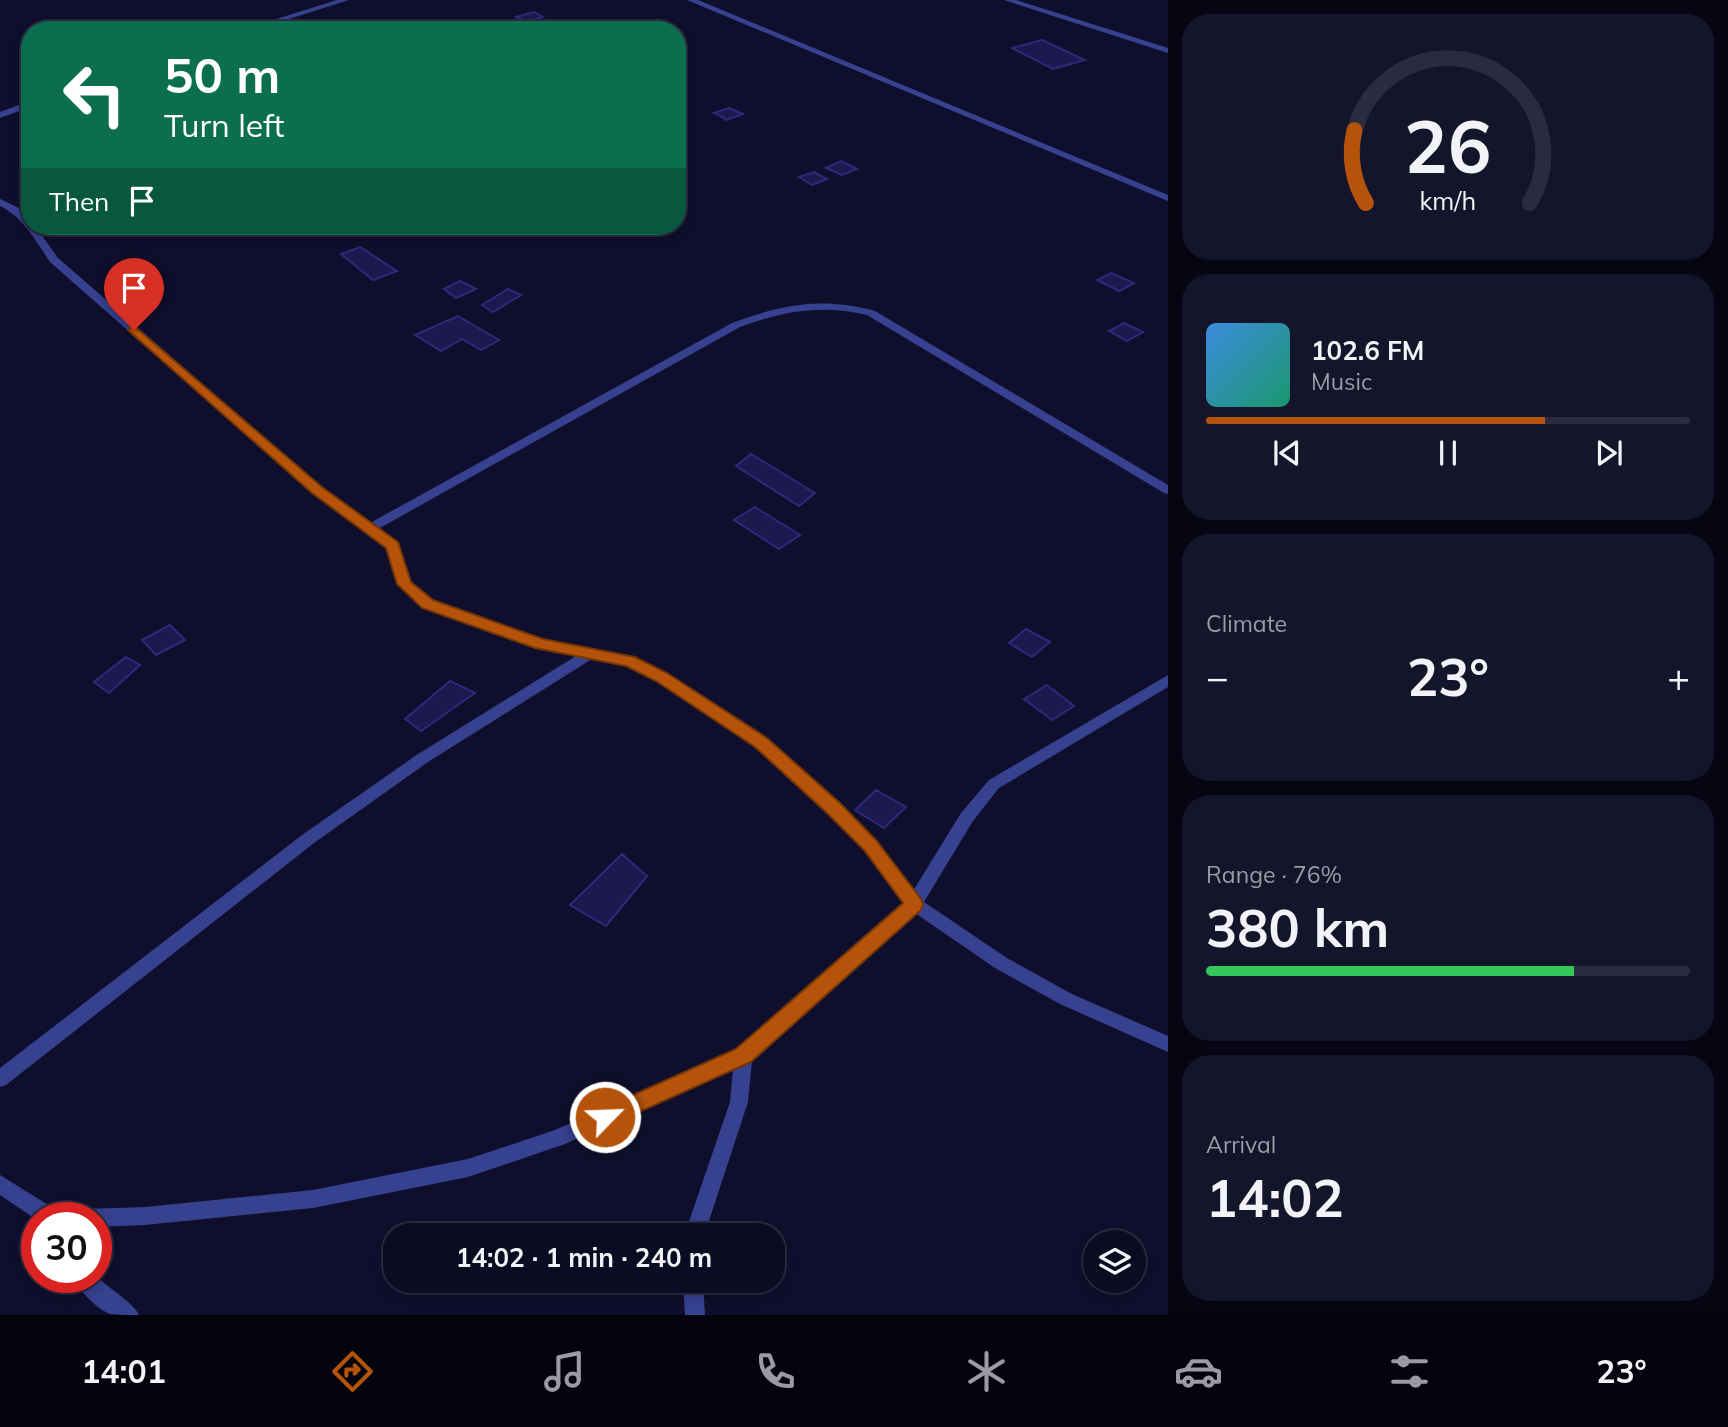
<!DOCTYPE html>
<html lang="en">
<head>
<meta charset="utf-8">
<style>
	body { margin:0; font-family:Mulish,sans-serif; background:#14142a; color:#f1f3f6; height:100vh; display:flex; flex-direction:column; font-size:26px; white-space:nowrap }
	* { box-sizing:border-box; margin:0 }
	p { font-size:23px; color:#9a9ba5 }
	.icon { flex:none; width:38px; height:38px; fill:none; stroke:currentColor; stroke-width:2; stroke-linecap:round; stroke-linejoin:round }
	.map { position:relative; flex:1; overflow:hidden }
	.details { display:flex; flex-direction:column; gap:14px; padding:14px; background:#060613; width:560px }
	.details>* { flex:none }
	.guide { position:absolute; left:21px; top:21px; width:665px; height:214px; border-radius:28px; box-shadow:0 4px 10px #0003,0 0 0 2px #2b2b40; background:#0b6e4f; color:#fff; overflow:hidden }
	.tools { position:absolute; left:1083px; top:1230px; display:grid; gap:14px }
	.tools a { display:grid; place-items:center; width:63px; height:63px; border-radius:50%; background:#0b0b22; box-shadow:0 4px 10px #0003,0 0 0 2px #2b2b40; font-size:35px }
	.speed { position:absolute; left:21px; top:1202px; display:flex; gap:14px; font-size:35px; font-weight:700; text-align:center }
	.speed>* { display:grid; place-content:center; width:91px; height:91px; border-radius:50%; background:#0b0b22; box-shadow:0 4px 10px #0003,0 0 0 2px #2b2b40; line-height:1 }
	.speed .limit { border:10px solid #d22; background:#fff; color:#111 }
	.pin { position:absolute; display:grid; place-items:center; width:60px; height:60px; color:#fff; margin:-72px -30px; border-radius:50% 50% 50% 0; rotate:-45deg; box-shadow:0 0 7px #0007 }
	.pin .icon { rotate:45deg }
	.me { position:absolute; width:77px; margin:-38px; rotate:66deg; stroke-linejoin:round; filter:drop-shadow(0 0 5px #0008) }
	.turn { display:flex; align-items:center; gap:24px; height:147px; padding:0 28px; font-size:32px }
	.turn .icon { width:91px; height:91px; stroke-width:2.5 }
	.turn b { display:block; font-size:49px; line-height:60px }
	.then { display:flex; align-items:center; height:66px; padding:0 28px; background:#0003; gap:14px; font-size:26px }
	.big { font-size:52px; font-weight:700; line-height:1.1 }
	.details .widget { flex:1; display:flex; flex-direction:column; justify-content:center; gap:10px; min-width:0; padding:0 24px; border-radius:28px; background:#14142a }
	.details .dial { align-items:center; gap:0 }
	.dial svg { height:182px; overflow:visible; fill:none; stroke:#2b2b40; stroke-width:7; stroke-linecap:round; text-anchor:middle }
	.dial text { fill:#f1f3f6; stroke:none }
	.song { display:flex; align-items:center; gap:21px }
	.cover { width:84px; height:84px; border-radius:10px; background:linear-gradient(135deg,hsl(210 70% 55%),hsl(160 70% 35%)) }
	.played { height:7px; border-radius:4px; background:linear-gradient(90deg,#b45309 70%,#2b2b40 70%) }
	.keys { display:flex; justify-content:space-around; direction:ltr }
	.heat { display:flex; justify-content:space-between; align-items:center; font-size:38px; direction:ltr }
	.charge { height:10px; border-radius:5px; background:linear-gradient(90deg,#34c759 76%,#2b2b40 0) }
	.trip { position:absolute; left:383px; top:1223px; width:402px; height:70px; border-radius:28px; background:#0b0b22; box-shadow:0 4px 10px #0003,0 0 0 2px #2b2b40; font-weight:700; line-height:70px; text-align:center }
	.dock { display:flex; height:112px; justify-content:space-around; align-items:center; background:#04040e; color:#9a9ba5 }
	.dock .icon { width:49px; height:49px }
	.dock .selected { color:#b45309 }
	.dock b { font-size:32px; color:#f1f3f6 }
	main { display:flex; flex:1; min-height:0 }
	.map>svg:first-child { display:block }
	.building { fill:#1c194f; stroke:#2d297d; stroke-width:2 }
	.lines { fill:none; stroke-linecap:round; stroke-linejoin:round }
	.street { fill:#36418f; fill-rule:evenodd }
	.route { fill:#b45309; stroke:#753606; stroke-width:2 }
</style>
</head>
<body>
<main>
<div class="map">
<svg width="1168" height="1315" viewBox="0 0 1168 1315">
	<rect width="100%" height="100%" fill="#0f0f2d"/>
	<!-- building -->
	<path class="building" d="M534 12 543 17 526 22 516 17Z
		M1042 40 1085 60 1053 69 1012 48Z
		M729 108 743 114 727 120 714 113Z
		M841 161 857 169 842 175 826 168Z
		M814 172 827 179 812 185 799 177Z
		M306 226H322L327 228 310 236 299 229Z
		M360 247 397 271 373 280 341 254Z
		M1111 273 1134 283 1119 291 1097 280Z
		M460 281 476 289 456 298 444 289Z
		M508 289 521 295 493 312 482 305Z
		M458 316 499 340 481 350 462 339 441 351 415 335Z
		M1124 323 1143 332 1127 341 1109 331Z
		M751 454 815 493 799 506 736 466Z
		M755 507 800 535 779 549 734 520Z
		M170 625 185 640 156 655 142 640Z
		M1026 629 1050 642 1032 657 1009 643Z
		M126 657 140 665 109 693 94 682Z
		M450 681 475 693 421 731 405 719Z
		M1047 685 1074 706 1052 720 1024 699Z
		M876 790 906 807 884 828 855 810Z
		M622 854 647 876 606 926 570 905Z"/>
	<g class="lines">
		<!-- street -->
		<path class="street" d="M337 0H349L254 30H241Z
			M687 0H698L1168 195V201Z
			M1004 0H1016L1168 48V53Z
			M30 101V107L0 118V112Z
			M0 199 17 207 30 219V226H35L58 258 321 487 370 523 732 323C784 304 821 297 875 311L1168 485V494L1164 493 867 315C822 304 783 311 740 327L378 529 397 543 410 582 432 601 542 640 635 658 667 673 766 739 839 804 876 841 913 891 961 813 989 780 1168 675V687L999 788 973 821 924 902 1007 958 1072 994 1168 1036V1052L1060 1004 995 968 915 913 752 1060 748 1102 704 1236H684L730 1102 733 1069 565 1144 468 1177 313 1208 145 1225 96 1227V1218H74L77 1211 84 1209 145 1207 313 1190 468 1159 555 1130 737 1050 904 903 864 849 829 812 756 747 657 681 627 665 592 659 428 762 314 843 6 1085 0 1087V1068L302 835 418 754 576 656 535 647 422 607 397 584 386 548 313 493 50 262C36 241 23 217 0 206Z
			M0 1175 58 1211 61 1218 37 1220 0 1195Z
			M96 1276C107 1287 134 1303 139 1315 131 1315 118 1315 110 1314 97 1309 79 1291 74 1278Z
			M683 1281H703L705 1315H685Z"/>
	</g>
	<!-- route -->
	<path class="route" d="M134 326 322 487 398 542 411 582 433 600 543 639 635 657 667 673 767 738 840 803 876 840 921 899 923 904 921 910 751 1062 612 1124 605 1127 597 1124 594 1117 597 1111 736 1049 903 903 864 850 827 813 755 747 656 681 626 666 535 648 422 608 397 584 386 548 312 493 130 332 128 330Z"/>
</svg>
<div class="tools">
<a><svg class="icon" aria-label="layers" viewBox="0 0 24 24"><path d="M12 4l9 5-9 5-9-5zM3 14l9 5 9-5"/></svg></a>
</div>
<div class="speed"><div class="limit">30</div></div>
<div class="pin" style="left:134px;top:330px;background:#d93025"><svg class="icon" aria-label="arrive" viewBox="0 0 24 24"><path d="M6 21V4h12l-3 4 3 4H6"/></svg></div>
<svg class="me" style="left:605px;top:1117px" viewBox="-20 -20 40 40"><circle r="17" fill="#b45309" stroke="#fff" stroke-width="3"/><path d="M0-11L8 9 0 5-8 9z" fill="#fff"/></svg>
<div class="trip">14:02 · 1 min · 240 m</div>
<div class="guide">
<div class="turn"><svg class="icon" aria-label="left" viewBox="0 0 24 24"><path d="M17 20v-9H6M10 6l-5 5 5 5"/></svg><div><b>50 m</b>Turn left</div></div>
<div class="then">Then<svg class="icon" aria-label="arrive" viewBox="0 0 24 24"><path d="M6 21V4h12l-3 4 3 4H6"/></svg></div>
</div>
</div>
<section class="details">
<div class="widget dial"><svg viewBox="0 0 100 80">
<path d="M14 69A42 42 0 1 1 86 69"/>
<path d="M14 69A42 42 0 0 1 9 37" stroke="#b45309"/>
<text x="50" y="56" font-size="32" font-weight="700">26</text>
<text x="50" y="72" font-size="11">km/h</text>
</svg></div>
<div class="widget">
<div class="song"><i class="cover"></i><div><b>102.6 FM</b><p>Music</p></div></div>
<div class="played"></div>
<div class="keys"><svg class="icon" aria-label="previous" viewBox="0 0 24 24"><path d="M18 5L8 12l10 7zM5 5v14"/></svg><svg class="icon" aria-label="pause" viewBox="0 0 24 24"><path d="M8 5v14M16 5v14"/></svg><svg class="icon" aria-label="next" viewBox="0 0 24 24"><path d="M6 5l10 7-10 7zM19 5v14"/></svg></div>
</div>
<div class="widget"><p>Climate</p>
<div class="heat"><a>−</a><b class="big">23°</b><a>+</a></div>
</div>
<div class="widget"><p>Range · 76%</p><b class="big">380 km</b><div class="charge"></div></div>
<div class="widget"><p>Arrival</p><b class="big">14:02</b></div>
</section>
</main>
<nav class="dock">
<b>14:01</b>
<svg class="icon selected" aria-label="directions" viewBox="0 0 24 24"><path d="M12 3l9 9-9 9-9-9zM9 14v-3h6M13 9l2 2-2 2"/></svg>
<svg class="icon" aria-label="music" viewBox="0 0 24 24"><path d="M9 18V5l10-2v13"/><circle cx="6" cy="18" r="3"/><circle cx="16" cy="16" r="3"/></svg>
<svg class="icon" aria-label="phone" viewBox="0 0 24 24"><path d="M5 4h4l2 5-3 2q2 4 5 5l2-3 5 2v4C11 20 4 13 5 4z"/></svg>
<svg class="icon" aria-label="climate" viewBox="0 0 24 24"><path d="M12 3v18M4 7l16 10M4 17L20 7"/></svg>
<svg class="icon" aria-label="car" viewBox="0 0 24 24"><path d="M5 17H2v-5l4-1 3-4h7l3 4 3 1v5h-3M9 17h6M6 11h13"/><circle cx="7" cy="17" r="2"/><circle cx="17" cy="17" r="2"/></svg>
<svg class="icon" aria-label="filters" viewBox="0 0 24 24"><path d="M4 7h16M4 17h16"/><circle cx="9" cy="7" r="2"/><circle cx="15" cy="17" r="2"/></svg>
<b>23°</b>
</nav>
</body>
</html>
